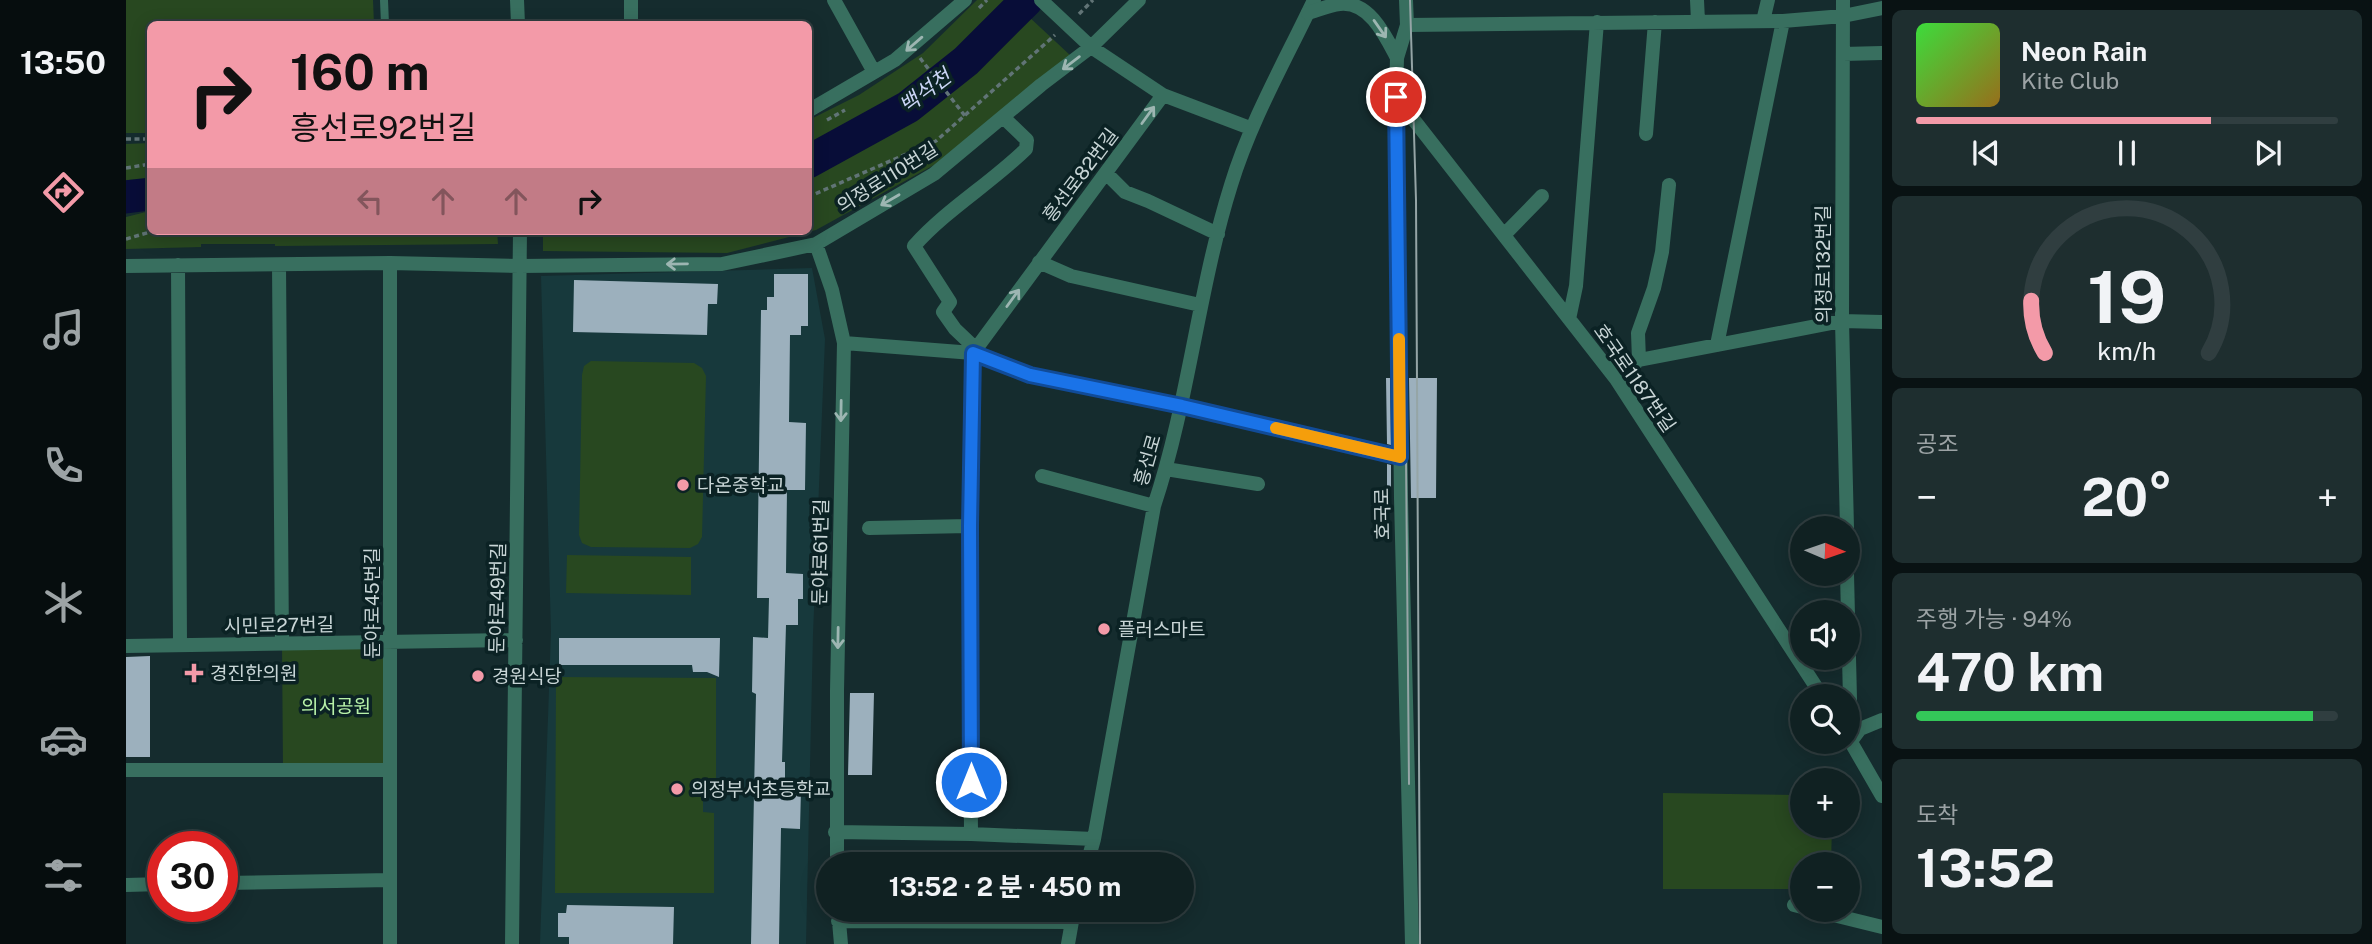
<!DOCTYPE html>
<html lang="ko">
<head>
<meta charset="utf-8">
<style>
	body { margin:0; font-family:"Public Sans","Noto Sans KR",sans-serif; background:#1e2e2f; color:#f1f3f6; height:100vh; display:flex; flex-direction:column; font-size:26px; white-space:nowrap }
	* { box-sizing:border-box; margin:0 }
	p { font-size:23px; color:#9ca3a5 }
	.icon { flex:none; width:38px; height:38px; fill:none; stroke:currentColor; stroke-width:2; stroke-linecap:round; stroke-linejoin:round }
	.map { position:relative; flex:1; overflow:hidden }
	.drawer { display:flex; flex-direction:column; gap:10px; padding:10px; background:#091213; width:490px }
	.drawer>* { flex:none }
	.hud { position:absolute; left:21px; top:21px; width:665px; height:214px; border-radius:10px; box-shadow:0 4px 18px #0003,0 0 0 2px #303e40; background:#f39aa8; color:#111; overflow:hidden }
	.needle { width:46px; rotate:92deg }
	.fabs { position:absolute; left:1664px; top:516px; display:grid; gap:14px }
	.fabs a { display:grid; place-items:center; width:70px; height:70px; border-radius:50%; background:#102122; box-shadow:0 4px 18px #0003,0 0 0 2px #303e40; font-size:35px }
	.speed { position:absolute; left:21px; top:831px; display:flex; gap:14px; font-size:35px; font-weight:700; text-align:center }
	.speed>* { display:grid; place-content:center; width:91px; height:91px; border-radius:50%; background:#102122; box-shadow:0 4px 18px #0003,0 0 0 2px #303e40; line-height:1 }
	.speed .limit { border:10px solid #d22; background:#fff; color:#111 }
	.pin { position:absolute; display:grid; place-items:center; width:60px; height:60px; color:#fff; margin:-30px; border:4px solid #fff; border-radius:50%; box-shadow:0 2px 7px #0007 }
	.me { position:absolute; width:77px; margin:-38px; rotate:0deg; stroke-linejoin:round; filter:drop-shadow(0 0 5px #0008) }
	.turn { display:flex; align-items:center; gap:24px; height:147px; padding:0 28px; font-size:32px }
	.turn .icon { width:91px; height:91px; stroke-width:2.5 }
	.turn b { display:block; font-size:49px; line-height:60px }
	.lanes { display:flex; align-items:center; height:66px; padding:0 28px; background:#0003; justify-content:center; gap:35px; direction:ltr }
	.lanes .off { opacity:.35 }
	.big { font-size:52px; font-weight:700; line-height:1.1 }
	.drawer .tile { flex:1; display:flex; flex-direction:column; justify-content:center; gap:10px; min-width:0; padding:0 24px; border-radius:10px; background:#1e2e2f }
	.drawer .dial { align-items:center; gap:0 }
	.dial svg { height:182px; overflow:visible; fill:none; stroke:#303e40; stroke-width:7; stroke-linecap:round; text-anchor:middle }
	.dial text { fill:#f1f3f6; stroke:none }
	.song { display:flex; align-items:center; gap:21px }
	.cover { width:84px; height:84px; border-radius:10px; background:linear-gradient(135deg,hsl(120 70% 55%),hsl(40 70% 35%)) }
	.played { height:7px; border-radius:4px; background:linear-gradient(90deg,#f39aa8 70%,#303e40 70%) }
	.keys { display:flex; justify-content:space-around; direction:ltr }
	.heat { display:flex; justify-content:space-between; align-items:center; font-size:38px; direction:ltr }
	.charge { height:10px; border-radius:5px; background:linear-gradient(90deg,#34c759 94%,#303e40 0) }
	.trip { position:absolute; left:690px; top:852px; width:378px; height:70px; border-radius:35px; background:#102122; box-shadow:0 4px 18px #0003,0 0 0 2px #303e40; font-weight:700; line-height:70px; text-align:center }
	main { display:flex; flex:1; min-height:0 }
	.dock { display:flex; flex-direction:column; width:126px; justify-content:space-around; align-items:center; background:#060d0e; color:#9ca3a5 }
	.dock .icon { width:49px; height:49px }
	.dock .active { color:#f39aa8 }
	.dock b { font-size:32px; color:#f1f3f6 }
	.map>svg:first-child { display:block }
	.built { fill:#17393c }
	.green { fill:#284820 }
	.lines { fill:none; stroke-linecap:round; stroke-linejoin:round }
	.river { stroke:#080d38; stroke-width:33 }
	.building { fill:#9cb0bd }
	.path { stroke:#617476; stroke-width:3.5; stroke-dasharray:5 3.5; stroke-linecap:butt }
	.service { stroke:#386f5f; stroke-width:8 }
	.minor { stroke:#386f5f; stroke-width:14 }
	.tertiary { stroke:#386f5f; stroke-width:14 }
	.tram { stroke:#95a5a6; stroke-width:2 }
	.oneway { stroke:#9db6b2 }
	.route-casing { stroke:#114b97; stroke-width:18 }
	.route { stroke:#1a73e8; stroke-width:12 }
	.slow { stroke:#f59e0b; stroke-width:12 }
	.poi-dot { fill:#f39aa8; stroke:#0b2224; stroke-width:2.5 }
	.labels { text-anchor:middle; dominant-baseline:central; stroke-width:7; stroke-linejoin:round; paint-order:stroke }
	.street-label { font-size:19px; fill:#c8d5d6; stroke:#0b2224 }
	.poi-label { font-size:19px; fill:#c8d5d6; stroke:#0b2224; text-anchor:start }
	.park-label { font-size:19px; fill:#b8f2a9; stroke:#0b2224 }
	.water-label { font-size:21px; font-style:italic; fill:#cbd5f5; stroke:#0b2224 }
</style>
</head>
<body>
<main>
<nav class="dock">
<b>13:50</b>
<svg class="icon active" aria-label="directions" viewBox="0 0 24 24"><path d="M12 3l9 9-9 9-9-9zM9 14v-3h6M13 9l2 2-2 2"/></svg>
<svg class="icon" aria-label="music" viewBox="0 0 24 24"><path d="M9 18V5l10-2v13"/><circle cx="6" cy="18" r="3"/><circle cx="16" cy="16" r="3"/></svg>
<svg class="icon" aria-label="phone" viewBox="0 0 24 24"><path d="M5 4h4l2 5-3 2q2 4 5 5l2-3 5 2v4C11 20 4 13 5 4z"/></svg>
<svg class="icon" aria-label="climate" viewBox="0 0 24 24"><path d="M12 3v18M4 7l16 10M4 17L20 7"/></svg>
<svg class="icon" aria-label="car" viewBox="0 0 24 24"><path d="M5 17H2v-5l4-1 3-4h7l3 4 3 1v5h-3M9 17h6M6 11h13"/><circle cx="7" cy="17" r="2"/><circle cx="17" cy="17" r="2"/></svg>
<svg class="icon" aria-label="filters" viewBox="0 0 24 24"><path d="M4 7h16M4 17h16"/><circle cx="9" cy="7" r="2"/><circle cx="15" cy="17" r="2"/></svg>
</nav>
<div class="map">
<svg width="1756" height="944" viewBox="0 0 1756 944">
	<rect width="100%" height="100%" fill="#152c2e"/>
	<!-- built -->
	<path class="built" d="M686 268 699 339 687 634 680 944H414L425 632 415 276Z"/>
	<!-- green -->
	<path class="green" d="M0 0H247L248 24H24V133H0Z
		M851 0H885L945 56 808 165 690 230 601 253 417 251V231H682L683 120 733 95 797 53Z
		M24 143V179L0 180V144Z
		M24 211V231H371L372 244 149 246V244H75V247L0 249V217Z
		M465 361 568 363 576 368 580 376 576 537 572 544 564 548 465 547 456 543 453 535 456 375 458 366Z
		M441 555 565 557V595L440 593Z
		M265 642 264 770 157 769 156 644Z
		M430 677 590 678V786H577V812L588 813V893H429Z
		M1537 793 1676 795V826H1706L1705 864H1676V889H1537Z"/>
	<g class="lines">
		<!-- river -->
		<path class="river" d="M682 162 782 107 840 61 901 0
			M0 197 24 194"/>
	</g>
	<!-- building -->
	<path class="building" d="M648 274H682V326H675V335H664L663 422 680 423 679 490H661L660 573 677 574V599H672V625H660L656 762H659V789H675L674 829 655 828 653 944H625L630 694 626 692 627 637 642 638 643 598H631L635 310H641V297H648Z
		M448 280 592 284 591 304H582L581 335 447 332Z
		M1260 378H1264L1265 445 1261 444Z
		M1283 378H1311L1310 498H1285Z
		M1261 464 1265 465V497H1261Z
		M433 638H594L593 677 581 672H567L566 665H433Z
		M24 656V757H0V657Z
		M724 693H748L746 775H722Z
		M441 905 548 907 547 944H443V937H432V913H440Z"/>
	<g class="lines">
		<!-- path -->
		<path class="path" d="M853 8 861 0
			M953 14 967 0
			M794 58 839 116
			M701 120 719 110
			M0 139H24
			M0 168 24 164
			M682 197 810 141 929 35
			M0 239 24 232 68 231"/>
		<!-- service -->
		<path class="service" d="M258 0 259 24"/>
		<!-- minor -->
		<path class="minor" d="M391 0 392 24
			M708 0 748 72
			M915 0 965 47 1037 95 1124 128
			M1571 0 1572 21
			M1717 0 1716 321 1721 528
			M1637 21 1642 0
			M505 24V0
			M1281 25 1657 21 1717 16 1756 8
			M1717 54 1756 53
			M1270 97 1490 379 1696 696
			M682 111 769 60 839 0
			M1520 134 1529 22
			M980 173 999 192 1022 201 1092 234
			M1378 235 1416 196
			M690 244 706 290 718 343 711 691V864
			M913 262 945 276 1074 305
			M52 265 54 645
			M153 265 156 644
			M0 266 264 263 393 266 596 264 690 244 808 174 915 85 965 47 1013 0
			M1443 319 1450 286 1471 22
			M718 343 847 353 904 375 1056 406 1274 457
			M1591 345 1657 21
			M849 348 829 329 817 312 824 302 788 246C821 209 864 184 900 149L901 140 877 117
			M1513 360 1512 333 1528 288 1536 252 1543 185
			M1490 379 1513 360 1716 321 1756 322
			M1040 469 1132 484
			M916 476 1028 506
			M743 528 843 526
			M1721 574 1725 741
			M0 646 390 640
			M1722 737 1756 796
			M1725 741 1734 729 1756 720
			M0 770H264
			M709 832 845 834 968 839
			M845 834 843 526 847 353 1037 95
			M961 864 968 839 1028 506C1063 401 1072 290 1105 185 1125 120 1159 61 1188 0
			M96 883 264 880
			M0 885 37 884
			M1668 905 1676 907
			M712 910 715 944
			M1687 910 1756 927
			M712 921 945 922
			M264 944V263
			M386 944 394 231
			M942 944 948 910"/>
		<!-- tertiary -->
		<path class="tertiary" d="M1280 0 1281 25 1271 58 1270 97 1275 498 1286 944
			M1182 13C1192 10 1204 5 1214 4 1244 1 1260 37 1271 58"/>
		<!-- tram -->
		<path class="tram" d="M1284 0 1290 200 1294 944
			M1277 129 1283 784"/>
	</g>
	<!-- one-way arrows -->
	<defs><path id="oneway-shaft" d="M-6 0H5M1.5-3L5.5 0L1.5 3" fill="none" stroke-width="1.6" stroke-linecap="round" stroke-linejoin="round" transform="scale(1.75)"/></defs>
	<g class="oneway">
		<use href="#oneway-shaft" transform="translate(1254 29) rotate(55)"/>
		<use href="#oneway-shaft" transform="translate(788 44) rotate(139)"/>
		<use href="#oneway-shaft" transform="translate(945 63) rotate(143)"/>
		<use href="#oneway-shaft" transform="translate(1022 115) rotate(-54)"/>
		<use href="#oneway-shaft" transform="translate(764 200) rotate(150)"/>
		<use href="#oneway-shaft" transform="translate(551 264) rotate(179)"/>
		<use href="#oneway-shaft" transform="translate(887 298) rotate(-54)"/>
		<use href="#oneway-shaft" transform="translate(715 411) rotate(91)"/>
		<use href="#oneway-shaft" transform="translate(712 638) rotate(91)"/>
	</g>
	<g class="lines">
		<defs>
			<path id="route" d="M845 782 844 526 847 353 904 375 1056 406 1274 457 1270 97"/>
		</defs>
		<!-- route casing -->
		<use href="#route" class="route-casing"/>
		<!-- route -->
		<use href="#route" class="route"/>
		<!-- slow -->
		<path class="slow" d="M1150 428 1274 457 1273 339"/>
	</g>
	<!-- markers -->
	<g class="poi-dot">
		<circle cx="557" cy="485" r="7"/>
		<circle cx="978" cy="629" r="7"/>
		<path d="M64.5 662.5h7v7h7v7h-7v7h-7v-7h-7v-7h7z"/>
		<circle cx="352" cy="676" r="7"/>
		<circle cx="551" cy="789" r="7"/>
	</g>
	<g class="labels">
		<!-- street labels -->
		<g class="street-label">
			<text transform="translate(954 175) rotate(-53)">흥선로82번길</text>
			<text transform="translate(761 177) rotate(-32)">의정로110번길</text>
			<text transform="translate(1697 264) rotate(-90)">의정로132번길</text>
			<text transform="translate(1509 378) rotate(55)">호국로1187번길</text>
			<text transform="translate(1021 460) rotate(-74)">흥선로</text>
			<text transform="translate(1256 514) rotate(-91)">호국로</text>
			<text transform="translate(694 552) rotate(-89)">둔야로61번길</text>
			<text transform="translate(371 598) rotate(-89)">둔야로49번길</text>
			<text transform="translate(246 603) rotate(-90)">둔야로45번길</text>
			<text transform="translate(153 625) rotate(-1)">시민로27번길</text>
		</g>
		<!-- poi labels -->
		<g class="poi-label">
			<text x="571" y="485">다온중학교</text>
			<text x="992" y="629">플러스마트</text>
			<text x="84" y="673">경진한의원</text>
			<text x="366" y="676">경원식당</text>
			<text x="565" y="789">의정부서초등학교</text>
		</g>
		<!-- park labels -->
		<g class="park-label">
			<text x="210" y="706">의서공원</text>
		</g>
		<!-- water labels -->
		<g class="water-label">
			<text transform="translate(799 91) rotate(-37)">백석천</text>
		</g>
	</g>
</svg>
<div class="fabs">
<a><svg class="needle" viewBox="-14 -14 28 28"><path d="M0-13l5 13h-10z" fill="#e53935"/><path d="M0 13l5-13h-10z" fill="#9ca3a5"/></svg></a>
<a><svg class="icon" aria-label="sound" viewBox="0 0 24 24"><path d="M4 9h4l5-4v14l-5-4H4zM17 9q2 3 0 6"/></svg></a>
<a><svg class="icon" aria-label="search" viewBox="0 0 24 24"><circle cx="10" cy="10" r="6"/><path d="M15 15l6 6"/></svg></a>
<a>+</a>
<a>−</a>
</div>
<div class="speed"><div class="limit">30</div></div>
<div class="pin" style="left:1270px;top:97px;background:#d93025"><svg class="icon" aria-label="arrive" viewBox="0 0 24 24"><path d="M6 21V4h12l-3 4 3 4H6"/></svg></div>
<svg class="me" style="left:845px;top:782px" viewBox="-20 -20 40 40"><circle r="17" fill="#1a73e8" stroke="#fff" stroke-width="3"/><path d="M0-11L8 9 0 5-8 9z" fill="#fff"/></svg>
<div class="trip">13:52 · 2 분 · 450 m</div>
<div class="hud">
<div class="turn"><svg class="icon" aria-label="right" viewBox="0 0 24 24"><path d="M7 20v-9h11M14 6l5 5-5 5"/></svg><div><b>160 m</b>흥선로92번길</div></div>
<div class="lanes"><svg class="icon off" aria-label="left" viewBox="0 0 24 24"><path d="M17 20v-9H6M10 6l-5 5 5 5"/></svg><svg class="icon off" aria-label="ahead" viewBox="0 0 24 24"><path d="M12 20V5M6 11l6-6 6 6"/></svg><svg class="icon off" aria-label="ahead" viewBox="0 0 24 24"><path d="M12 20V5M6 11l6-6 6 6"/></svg><svg class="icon" aria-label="right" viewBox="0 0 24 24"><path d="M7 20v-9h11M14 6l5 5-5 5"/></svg></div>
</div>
</div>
<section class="drawer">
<div class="tile">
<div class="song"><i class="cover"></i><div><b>Neon Rain</b><p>Kite Club</p></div></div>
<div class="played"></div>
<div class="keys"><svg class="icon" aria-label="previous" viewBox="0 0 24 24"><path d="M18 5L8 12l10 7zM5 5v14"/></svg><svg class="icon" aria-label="pause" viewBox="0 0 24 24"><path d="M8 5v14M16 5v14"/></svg><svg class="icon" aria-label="next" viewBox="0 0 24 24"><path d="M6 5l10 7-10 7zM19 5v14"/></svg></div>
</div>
<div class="tile dial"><svg viewBox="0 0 100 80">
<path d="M14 69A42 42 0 1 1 86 69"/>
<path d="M14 69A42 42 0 0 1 8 46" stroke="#f39aa8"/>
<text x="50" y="56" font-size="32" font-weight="700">19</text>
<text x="50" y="72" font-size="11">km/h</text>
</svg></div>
<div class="tile"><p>공조</p>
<div class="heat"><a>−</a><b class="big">20°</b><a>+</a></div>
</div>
<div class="tile"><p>주행 가능 · 94%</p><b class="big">470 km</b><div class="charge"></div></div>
<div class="tile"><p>도착</p><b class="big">13:52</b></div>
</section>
</main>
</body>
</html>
